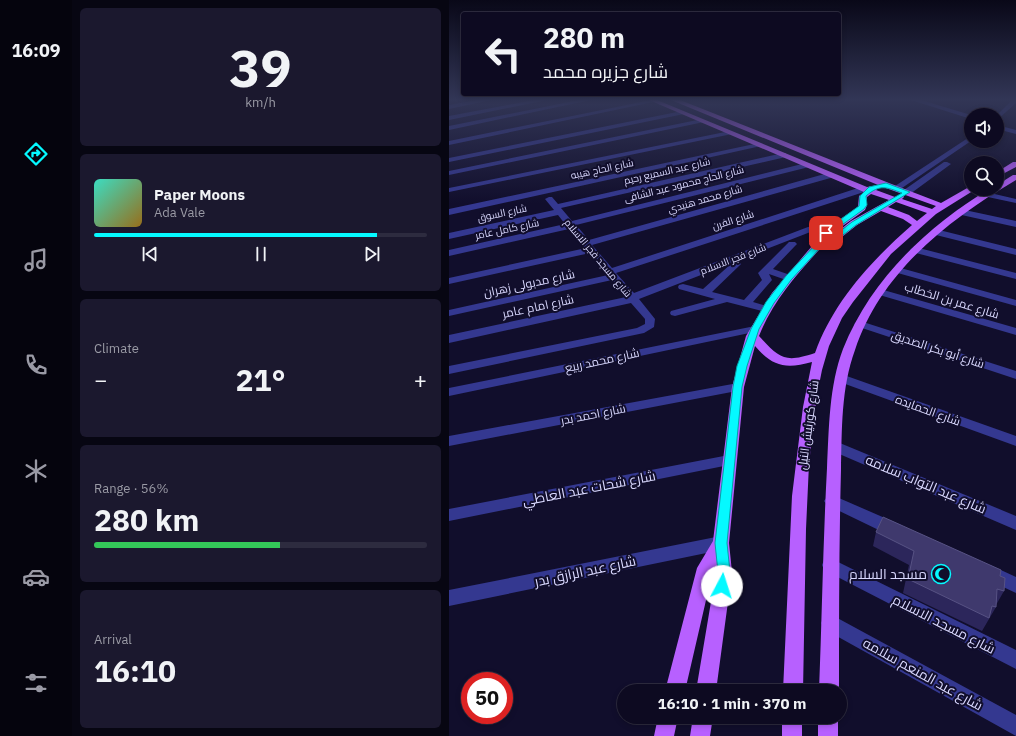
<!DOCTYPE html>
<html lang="en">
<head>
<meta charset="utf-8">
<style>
	body { margin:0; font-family:"IBM Plex Sans",Cairo,sans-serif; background:#1b182e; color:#f1f3f6; height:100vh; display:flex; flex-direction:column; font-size:15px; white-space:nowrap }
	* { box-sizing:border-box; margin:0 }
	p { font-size:13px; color:#9a9aa5 }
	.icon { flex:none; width:22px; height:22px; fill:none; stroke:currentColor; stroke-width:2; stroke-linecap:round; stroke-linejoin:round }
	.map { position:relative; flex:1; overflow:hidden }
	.side { display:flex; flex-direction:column; gap:8px; padding:8px; background:#070612; width:377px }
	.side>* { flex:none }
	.banner { position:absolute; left:12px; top:12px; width:380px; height:84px; border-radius:4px; box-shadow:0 2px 6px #0003,0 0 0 1px #2d2b3f; background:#0d0a21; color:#f1f3f6; overflow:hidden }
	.buttons { position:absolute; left:515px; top:108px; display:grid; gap:8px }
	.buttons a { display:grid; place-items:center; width:40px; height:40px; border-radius:50%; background:#0d0a21; box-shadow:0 2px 6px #0003,0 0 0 1px #2d2b3f; font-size:20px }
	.speed { position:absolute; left:12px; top:672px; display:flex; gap:8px; font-size:20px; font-weight:700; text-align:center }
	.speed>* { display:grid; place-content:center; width:52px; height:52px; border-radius:50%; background:#0d0a21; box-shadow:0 2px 6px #0003,0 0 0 1px #2d2b3f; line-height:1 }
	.speed .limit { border:6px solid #d22; background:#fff; color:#111 }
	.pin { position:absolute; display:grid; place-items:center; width:34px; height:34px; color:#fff; margin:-17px; border-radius:8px; box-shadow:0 2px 6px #0006 }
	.me { position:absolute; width:44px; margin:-22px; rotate:5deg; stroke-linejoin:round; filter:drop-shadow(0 0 3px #0008) }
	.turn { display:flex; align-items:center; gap:14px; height:84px; padding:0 16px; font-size:18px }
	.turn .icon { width:52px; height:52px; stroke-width:2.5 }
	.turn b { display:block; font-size:28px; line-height:34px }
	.big { font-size:30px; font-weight:700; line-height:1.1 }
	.side .card { flex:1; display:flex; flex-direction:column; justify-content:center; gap:6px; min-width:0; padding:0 14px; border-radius:6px; background:#1b182e }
	.side .dial { align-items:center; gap:0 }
	.dial b { font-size:52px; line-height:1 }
	.song { display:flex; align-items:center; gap:12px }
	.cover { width:48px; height:48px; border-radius:6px; background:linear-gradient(135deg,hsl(170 70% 55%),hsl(40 70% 35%)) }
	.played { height:4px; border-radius:2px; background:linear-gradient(90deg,#05f9ff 85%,#2d2b3f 85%) }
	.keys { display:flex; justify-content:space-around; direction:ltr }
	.heat { display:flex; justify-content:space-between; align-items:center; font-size:22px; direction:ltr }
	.charge { height:6px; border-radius:3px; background:linear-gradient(90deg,#34c759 56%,#2d2b3f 0) }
	.trip { position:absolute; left:168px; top:684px; width:230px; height:40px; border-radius:20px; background:#0d0a21; box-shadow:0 2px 6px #0003,0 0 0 1px #2d2b3f; font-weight:700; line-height:40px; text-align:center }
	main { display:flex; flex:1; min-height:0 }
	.tabs { display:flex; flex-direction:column; width:72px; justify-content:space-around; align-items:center; background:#05040d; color:#9a9aa5 }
	.tabs .icon { width:28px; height:28px }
	.tabs .current { color:#05f9ff }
	.tabs b { font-size:18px; color:#f1f3f6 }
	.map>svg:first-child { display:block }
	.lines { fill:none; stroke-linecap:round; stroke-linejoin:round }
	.minor { fill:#343890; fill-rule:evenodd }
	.major { fill:#b760ff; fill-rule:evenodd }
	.wall { fill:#2c265b }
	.building { fill:#3f396d; stroke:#575284 }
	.route { fill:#05f9ff; stroke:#03a2a6 }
	.labels { text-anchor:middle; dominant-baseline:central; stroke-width:4; stroke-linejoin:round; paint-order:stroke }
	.far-street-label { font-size:10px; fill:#dad9ff; stroke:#110e2c }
	.street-label { font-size:12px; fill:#dad9ff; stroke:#110e2c }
	.near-street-label { font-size:14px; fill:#dad9ff; stroke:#110e2c }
	.near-poi-label { font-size:14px; fill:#dad9ff; stroke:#110e2c; text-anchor:end }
</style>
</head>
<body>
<main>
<nav class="tabs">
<b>16:09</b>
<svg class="icon current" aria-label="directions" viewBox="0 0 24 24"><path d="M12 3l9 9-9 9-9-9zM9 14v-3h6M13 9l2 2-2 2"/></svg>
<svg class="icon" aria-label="music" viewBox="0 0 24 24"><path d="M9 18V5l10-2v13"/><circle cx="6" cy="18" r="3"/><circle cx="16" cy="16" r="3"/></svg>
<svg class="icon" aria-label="phone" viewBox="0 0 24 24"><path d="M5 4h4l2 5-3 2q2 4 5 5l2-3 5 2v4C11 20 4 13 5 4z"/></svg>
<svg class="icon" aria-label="climate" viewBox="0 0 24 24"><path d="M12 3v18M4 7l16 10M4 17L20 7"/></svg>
<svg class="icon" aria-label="car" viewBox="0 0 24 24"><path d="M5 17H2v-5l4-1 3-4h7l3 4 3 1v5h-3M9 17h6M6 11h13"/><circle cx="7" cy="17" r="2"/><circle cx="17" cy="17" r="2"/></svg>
<svg class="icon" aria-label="filters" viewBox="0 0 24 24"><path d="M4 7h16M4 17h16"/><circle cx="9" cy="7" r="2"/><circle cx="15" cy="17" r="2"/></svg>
</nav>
<section class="side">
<div class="card dial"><b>39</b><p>km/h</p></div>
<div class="card">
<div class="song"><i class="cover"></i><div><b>Paper Moons</b><p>Ada Vale</p></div></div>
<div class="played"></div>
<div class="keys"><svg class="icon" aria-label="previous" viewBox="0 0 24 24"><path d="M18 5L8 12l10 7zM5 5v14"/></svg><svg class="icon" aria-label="pause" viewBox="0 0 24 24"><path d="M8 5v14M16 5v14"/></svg><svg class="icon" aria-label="next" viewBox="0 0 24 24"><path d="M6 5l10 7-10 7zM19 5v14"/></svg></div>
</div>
<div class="card"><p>Climate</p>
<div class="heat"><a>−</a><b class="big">21°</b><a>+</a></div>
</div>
<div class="card"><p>Range · 56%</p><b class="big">280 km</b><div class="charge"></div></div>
<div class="card"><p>Arrival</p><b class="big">16:10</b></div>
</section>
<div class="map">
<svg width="567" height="736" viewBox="0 0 567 736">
	<rect width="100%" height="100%" fill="#110e2c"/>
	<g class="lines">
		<!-- minor -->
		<path class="minor" d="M28 100H42L0 109V105Z
			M85 100H98L0 120V116Z
			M130 100H142L0 130V126Z
			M202 100 209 101 0 145V141Z
			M462 100H472L522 115V119Z
			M563 100H567V103L548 120V115Z
			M233 111 236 113 235 114 0 162V158Z
			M253 119 256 121 255 122 0 175V171Z
			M548 125 567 130V134L548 129Z
			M281 131 283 132V134L0 192V188Z
			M522 136V141L450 190H444L443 188Z
			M310 143 313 145 312 146 0 215V209Z
			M334 153H337V157L112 208 123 221 357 163 361 165 360 167 127 225 140 240 379 173H382L386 175 385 177 143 245 163 268 412 187H418V191L167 273 185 293 359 227 390 224 391 226 390 228 364 231 287 261 290 262 292 264 290 266 263 292 295 300 313 280 309 273 340 242H346L348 244 346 246 324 269 344 276 345 278 344 280 340 281 320 274 323 280 304 302 321 307 322 309 321 311 317 312 278 302 226 316 222 315 221 313 222 311 266 299 230 289 229 287 230 285 234 284 254 289 283 263 190 299 206 319 205 327 195 333 0 374V366L188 328 196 324V319L182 303 0 343V335L177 297 163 280 0 316V310L159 275 141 253 0 284V278L137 248 133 246 132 243 120 229 0 256V250L116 224 109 215 0 239V233L105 210 96 199 100 197H103L109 204Z
			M495 162H498L502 164 461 194H455V190Z
			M534 192H537L567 199V203L534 196Z
			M511 209 567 221V227L508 214 507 212 508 210Z
			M486 229 567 249V255L483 234 482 232 483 230Z
			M466 247 567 273V279L463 252 461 250 463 248Z
			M448 267 567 300V306L445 272 443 270 445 268Z
			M431 289 567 328V335L427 294 426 292 427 290Z
			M411 321 567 371V379L407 326 405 324Z
			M306 326 310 327 312 329 310 331 0 396V388Z
			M392 374 567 436V446L388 381 386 378 388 375Z
			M289 383 293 384 295 387 293 390 0 446V436Z
			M386 441 567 516V530L381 450 379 446 381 442Z
			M280 455 285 456 287 460 285 464 0 521V509Z
			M383 495 452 525 454 530 452 535 446 537 440 535 378 505 375 501 378 497Z
			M272 536 278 538 280 543 278 548 272 550 0 606V590Z
			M381 558 567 650V669L375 570 373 565 375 560Z
			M541 565 567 577V593L535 578 533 573 535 568Z
			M381 614 567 715V736L375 629 372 623 375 617Z"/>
		<!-- major -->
		<path class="major" d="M200 100H208L418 187 429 185 430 187 427 190 446 197 454 195 455 197 453 199 483 209 487 206 434 187 222 100H231L440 183 492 203 520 187H522V189H527L487 214 442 254 404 302 393 318 380 346 373 370 368 395 360 464 357 529 354 691H334L343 496 354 407 363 362C337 369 324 367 306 346L295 387 280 543 283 572 267 691H247L267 572 266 566 264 570 236 691H216L248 568 264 541 283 387 297 336 323 293 363 246 360 244 363 239 409 207 410 196 415 192ZM422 194 440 200 402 221 373 244 370 243 416 210 418 205V197ZM447 202 478 213 468 221 460 215 439 207ZM432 211 454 219 463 225C423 260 384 302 366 353 336 363 331 359 310 336 323 303 346 276 370 250L379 248 408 225Z
			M564 162H567V167L548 177V172Z
			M564 175H567V180C499 220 432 272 406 350 392 388 393 430 392 470 390 543 390 617 390 691H370C373 617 374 542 378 468 380 428 380 386 394 349 422 279 478 227 540 189H548V185Z
			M209 717H229L225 736H205Z
			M244 717H264L261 736H241Z
			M333 717H353V736H333Z
			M369 717H389V736H369Z"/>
	</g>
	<!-- wall -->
	<path class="wall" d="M427 532 551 576 555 591 547 605V607L533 631 454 593 460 565 424 546Z"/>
	<!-- building -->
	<path class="building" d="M434 517 552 570 551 576 556 578 555 591 548 589 547 607 543 606 540 618 459 579 465 551 427 532Z"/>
	<!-- sky -->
	<linearGradient id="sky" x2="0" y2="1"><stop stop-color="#090818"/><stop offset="0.49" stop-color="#323656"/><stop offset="1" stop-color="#323656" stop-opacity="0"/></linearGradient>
	<rect width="567" height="203" fill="url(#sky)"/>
	<!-- route -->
	<path class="route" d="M437 183 461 192 407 225 380 246 371 248 342 280 325 303 310 329 298 366 293 387 278 543 281 572 277 590 273 592 268 590 266 586 269 572 266 543 284 387 288 366 302 329 317 302 337 276 366 245 376 243 403 222 453 193C437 187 431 184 417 196L418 205 415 209 379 235H374V232L410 206 411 196 420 187Z"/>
	<!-- icons -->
	<defs>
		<symbol id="mosque-ring" viewBox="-11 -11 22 22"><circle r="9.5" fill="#110e2c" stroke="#05f9ff" stroke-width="1.5"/><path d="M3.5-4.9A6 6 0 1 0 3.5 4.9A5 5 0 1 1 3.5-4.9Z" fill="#05f9ff"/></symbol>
	</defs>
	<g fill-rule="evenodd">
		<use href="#mosque-ring" x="481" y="563" width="22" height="22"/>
	</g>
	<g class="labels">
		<!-- far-street labels -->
		<g class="far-street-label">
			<text transform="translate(153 169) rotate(-12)">شارع الحاج هيبه</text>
			<text transform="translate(218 171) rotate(-13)">شارع عبد السميع رحيم</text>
			<text transform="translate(235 184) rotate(-14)">شارع الحاج محمود عبد الشافى</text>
			<text transform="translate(256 199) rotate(-16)">شارع محمد هنيدي</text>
			<text transform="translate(53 213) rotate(-12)">شارع السوق</text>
			<text transform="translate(284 220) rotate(-18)">شارع الفرن</text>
			<text transform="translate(58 229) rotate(-12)">شارع كامل عامر</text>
			<text transform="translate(149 258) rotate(50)">شارع مسجد فجر الاسلام</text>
			<text transform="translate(284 259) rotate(-21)">شارع فجر الاسلام</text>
		</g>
		<!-- street labels -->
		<g class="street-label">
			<text transform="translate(80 283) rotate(-12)">شارع مدبولى زهران</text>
			<text transform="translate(503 300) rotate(17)">شارع عمر بن الخطاب</text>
			<text transform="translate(89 306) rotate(-12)">شارع امام عامر</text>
			<text transform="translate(489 349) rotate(18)">شارع أبو بكر الصديق</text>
			<text transform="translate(153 360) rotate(-12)">شارع محمد ربيع</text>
			<text transform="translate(479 410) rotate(20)">شارع الحمايده</text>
			<text transform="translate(144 414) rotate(-11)">شارع احمد بدر</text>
			<text transform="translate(359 425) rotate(-82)">شارع كورنيش النيل</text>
		</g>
		<!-- near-street labels -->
		<g class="near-street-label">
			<text transform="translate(477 484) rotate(23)">شارع عبد التواب سلامه</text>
			<text transform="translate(140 488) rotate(-11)">شارع شحات عبد العاطي</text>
			<text transform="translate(136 571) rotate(-12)">شارع عبد الرازق بدر</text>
			<text transform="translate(495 624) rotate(27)">شارع مسجد الاسلام</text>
			<text transform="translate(474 674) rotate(29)">شارع عبد المنعم سلامه</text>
		</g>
		<!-- near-poi labels -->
		<g class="near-poi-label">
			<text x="478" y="574">مسجد السلام</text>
		</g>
	</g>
</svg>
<div class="buttons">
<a><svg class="icon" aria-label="sound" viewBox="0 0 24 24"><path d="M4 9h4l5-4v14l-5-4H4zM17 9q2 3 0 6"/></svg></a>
<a><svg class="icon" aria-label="search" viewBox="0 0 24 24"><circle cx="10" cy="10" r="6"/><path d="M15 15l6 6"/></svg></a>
</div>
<div class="speed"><div class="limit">50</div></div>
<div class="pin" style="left:377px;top:233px;background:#d93025"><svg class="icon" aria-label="arrive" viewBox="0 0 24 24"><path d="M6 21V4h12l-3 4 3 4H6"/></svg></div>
<svg class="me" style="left:273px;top:586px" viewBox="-20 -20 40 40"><circle r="19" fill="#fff"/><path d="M0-13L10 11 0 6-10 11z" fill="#05f9ff"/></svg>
<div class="trip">16:10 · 1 min · 370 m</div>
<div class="banner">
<div class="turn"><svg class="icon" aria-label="left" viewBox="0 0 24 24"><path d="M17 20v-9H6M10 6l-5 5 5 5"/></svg><div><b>280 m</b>شارع جزيره محمد</div></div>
</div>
</div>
</main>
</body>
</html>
